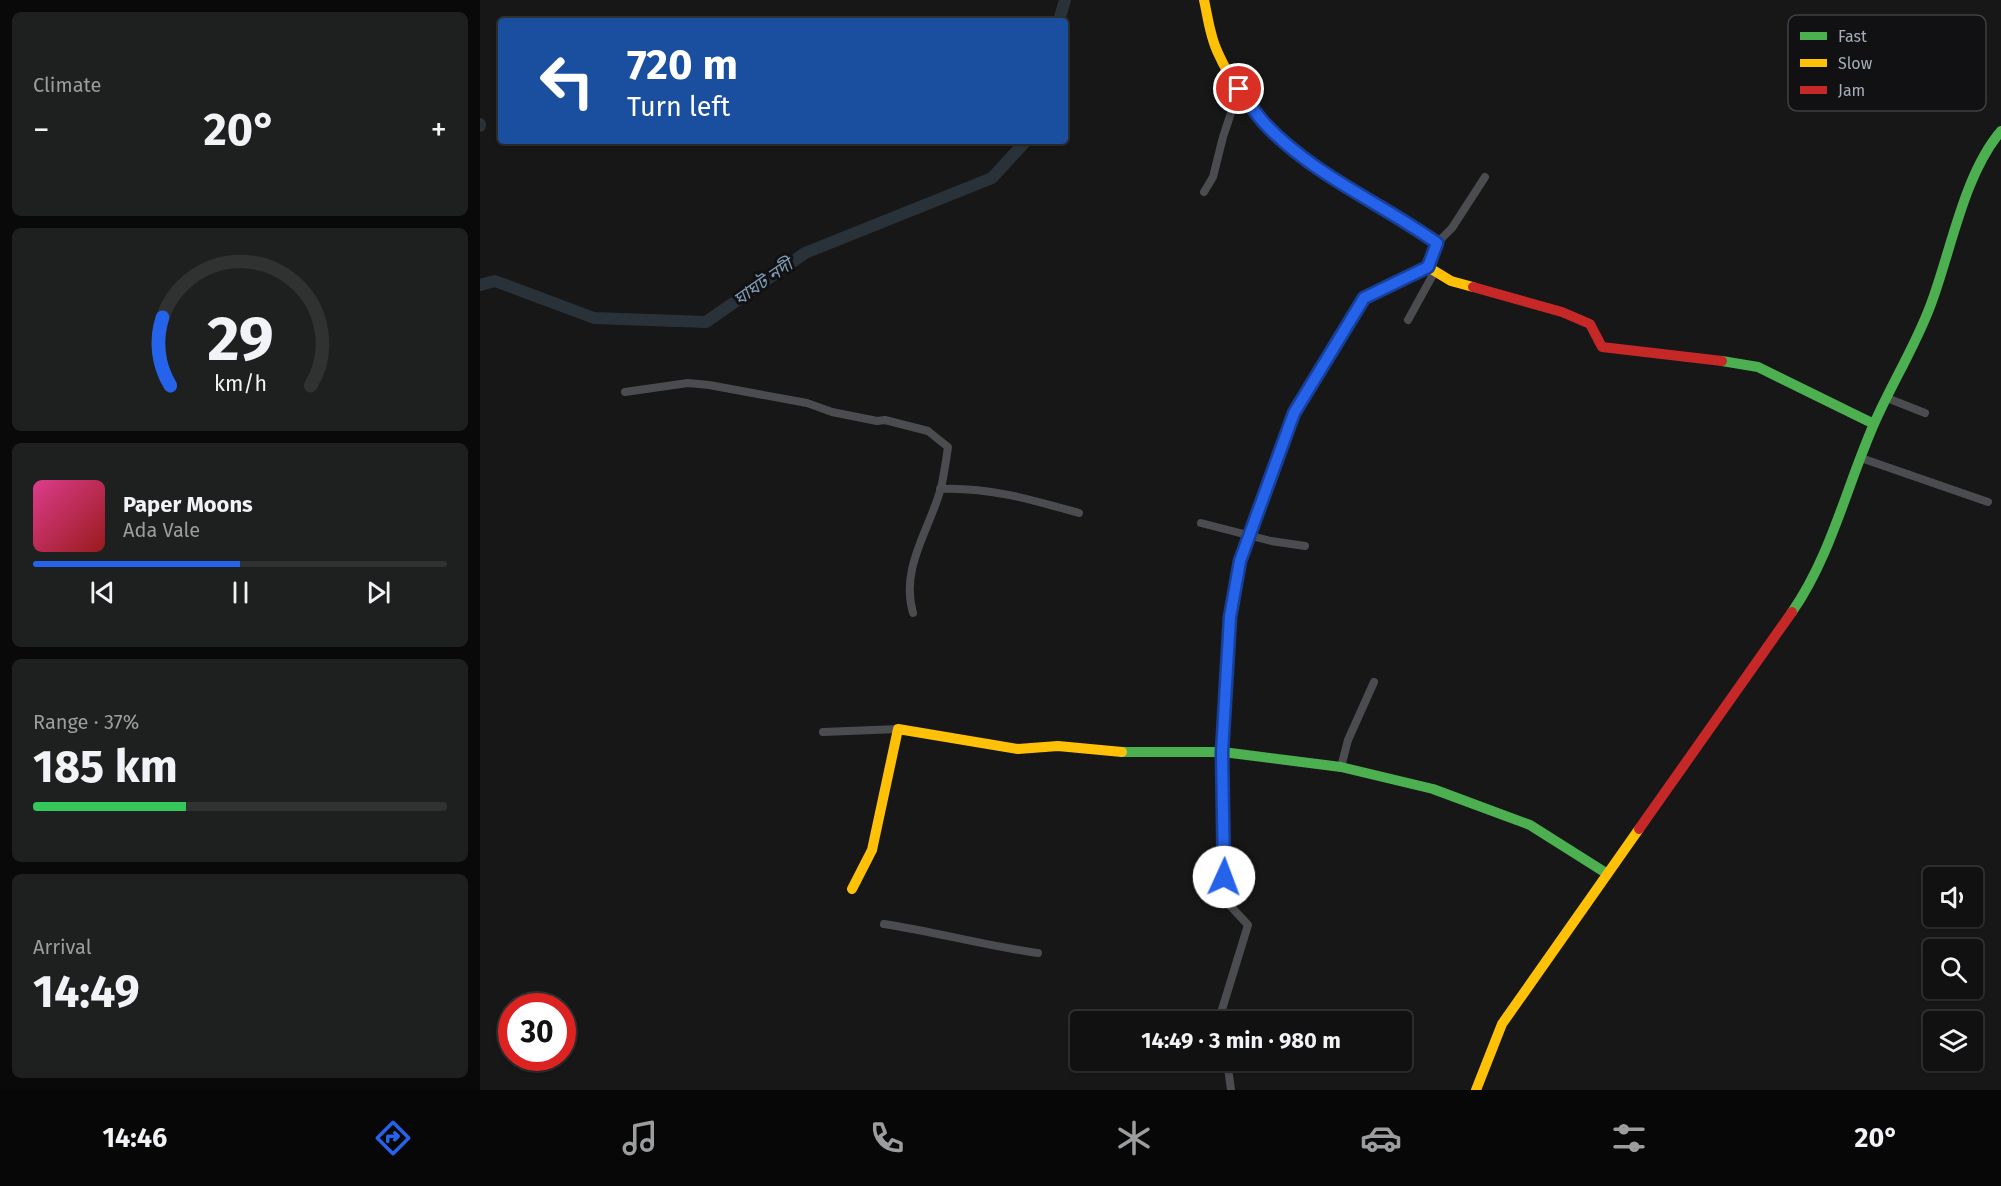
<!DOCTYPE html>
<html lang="en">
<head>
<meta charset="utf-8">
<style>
	body { margin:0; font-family:"Fira Sans","Noto Sans Bengali",sans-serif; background:#1e1f1f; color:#f1f3f6; height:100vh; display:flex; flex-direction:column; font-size:22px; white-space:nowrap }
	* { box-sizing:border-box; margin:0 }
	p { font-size:20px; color:#9c9d9f }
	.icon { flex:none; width:33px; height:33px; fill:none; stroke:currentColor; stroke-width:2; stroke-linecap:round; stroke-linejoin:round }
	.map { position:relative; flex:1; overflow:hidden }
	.side { display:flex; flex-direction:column; gap:12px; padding:12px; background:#090909; width:480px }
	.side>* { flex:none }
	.banner { position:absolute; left:18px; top:18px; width:570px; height:126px; border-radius:6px; box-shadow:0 2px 4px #0004,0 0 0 2px #303131; background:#1a4fa0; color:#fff; overflow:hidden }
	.buttons { position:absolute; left:1443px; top:867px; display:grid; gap:12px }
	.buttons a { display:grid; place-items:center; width:60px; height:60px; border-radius:6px; background:#111; box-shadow:0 2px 4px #0004,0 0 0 2px #303131; font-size:30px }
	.speed { position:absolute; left:18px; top:993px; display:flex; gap:12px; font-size:30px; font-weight:700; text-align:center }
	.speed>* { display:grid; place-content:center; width:78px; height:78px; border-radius:50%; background:#111; box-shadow:0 2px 4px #0004,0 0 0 2px #303131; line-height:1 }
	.speed .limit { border:9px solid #d22; background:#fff; color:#111 }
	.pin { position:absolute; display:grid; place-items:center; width:51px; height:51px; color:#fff; margin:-26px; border:3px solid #fff; border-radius:50%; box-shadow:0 2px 6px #0007 }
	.me { position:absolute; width:66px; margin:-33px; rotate:2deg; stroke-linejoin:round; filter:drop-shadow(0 0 4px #0008) }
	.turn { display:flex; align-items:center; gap:21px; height:126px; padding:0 30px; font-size:27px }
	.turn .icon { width:78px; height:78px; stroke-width:2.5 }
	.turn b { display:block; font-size:42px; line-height:51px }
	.big { font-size:45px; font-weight:700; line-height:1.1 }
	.side .card { flex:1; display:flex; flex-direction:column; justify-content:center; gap:9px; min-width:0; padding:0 21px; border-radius:9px; background:#1e1f1f }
	.side .dial { align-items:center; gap:0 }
	.dial svg { height:156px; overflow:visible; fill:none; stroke:#303131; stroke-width:7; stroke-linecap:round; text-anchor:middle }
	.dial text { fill:#f1f3f6; stroke:none }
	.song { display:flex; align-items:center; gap:18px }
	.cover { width:72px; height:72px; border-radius:9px; background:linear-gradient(135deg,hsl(330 70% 55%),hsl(0 70% 35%)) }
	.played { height:6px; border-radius:3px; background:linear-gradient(90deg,#2563eb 50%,#303131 50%) }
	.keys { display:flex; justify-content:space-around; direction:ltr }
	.heat { display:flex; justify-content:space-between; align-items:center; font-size:33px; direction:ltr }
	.charge { height:9px; border-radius:4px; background:linear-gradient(90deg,#34c759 37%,#303131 0) }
	.trip { position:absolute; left:590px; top:1011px; width:342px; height:60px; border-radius:6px; background:#111; box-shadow:0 2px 4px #0004,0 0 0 2px #303131; font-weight:700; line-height:60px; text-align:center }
	.dock { display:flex; height:96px; justify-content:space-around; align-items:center; background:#070707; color:#9c9d9f }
	.dock .icon { width:42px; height:42px }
	.dock .on { color:#2563eb }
	.dock b { font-size:27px; color:#f1f3f6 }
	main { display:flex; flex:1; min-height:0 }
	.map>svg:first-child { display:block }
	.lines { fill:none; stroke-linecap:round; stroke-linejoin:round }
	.river { stroke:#2a3239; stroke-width:12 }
	.street { stroke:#4b4c50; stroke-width:8 }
	.fast { stroke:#4caf50; stroke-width:10 }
	.slow { stroke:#ffc107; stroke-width:10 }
	.jam { stroke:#c62828; stroke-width:10 }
	.route-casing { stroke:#184099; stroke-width:15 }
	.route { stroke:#2563eb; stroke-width:10 }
	.labels { text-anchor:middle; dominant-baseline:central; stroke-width:6; stroke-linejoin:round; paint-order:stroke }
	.water-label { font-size:18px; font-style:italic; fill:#7f9bb3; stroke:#111113 }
	.key { fill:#111113; stroke:#3e4045; stroke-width:1.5 }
	.key-label { font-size:16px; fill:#a8adb8 }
</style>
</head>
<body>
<main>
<section class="side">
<div class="card"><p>Climate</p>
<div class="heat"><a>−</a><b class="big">20°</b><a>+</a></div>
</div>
<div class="card dial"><svg viewBox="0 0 100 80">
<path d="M14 69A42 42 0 1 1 86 69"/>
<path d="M14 69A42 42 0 0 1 10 34" stroke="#2563eb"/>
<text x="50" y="56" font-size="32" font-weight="700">29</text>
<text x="50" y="72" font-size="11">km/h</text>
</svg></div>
<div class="card">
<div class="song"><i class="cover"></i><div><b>Paper Moons</b><p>Ada Vale</p></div></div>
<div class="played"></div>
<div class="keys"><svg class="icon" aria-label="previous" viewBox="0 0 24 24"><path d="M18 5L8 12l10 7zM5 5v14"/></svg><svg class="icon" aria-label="pause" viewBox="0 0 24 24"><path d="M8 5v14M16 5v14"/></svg><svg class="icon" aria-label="next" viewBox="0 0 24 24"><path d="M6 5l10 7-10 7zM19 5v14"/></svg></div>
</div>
<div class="card"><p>Range · 37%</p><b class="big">185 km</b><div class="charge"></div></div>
<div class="card"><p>Arrival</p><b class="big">14:49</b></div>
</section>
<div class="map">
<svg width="1521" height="1090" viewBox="0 0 1521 1090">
	<rect width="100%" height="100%" fill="#171717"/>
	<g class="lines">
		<!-- river -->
		<path class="river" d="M579 21 585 0
			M0 124V126
			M0 285 15 281 114 318 226 322 325 253 512 178 546 141"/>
		<!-- street -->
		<path class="street" d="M1341 83 1351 56
			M724 192 733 177 743 137 759 89
			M957 243 972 228 1005 177
			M928 320 955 271
			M145 392 208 383 229 385 327 403 352 412 397 421 405 420 448 431 468 447C466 461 464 475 461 488 449 531 420 568 433 613
			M1407 398 1445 413
			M1381 458 1508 502
			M460 489C509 487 553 500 599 513
			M721 523 791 541 825 546
			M343 732 418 729
			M861 767 868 740 894 682
			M404 924C456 932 506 946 558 953
			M741 1022 740 1016 768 925 744 899 746 834 743 752 750 617 760 561 814 413 884 298 948 267
			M747 1060 751 1090"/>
		<!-- fast -->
		<path class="fast" d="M1242 361 1278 367 1394 424
			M1312 612C1351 556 1367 485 1394 424 1412 383 1436 345 1451 304 1471 251 1484 174 1521 131
			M642 752H743L861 767 953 789 1050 825 1126 873"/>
		<!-- slow -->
		<path class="slow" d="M724 0C728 18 730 37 738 53 780 147 877 189 957 243L948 267 971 281 993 287
			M372 889 392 850 418 729 538 749 578 746 642 752
			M996 1090 1022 1024 1159 829"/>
		<!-- jam -->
		<path class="jam" d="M993 287 1082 312 1110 324 1122 347 1242 361
			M1159 829 1312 612"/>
	</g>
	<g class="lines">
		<defs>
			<path id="route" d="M744 877 742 752 750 617 760 561 814 413 884 298 948 267 957 243C901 203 835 176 787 126 776 115 768 101 759 89"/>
		</defs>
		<!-- route casing -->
		<use href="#route" class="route-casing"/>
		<!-- route -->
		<use href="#route" class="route"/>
	</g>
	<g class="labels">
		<!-- water labels -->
		<g class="water-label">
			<text transform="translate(283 282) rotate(-35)">ঘাঘট নদী</text>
		</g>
	</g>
	<!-- legend -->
	<rect x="1308" y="15" width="198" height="96" rx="9" class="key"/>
	<rect x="1320" y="32" width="27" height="8" fill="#4caf50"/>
	<rect x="1320" y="59" width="27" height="8" fill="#ffc107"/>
	<rect x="1320" y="86" width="27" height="8" fill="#c62828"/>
	<g class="key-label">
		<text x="1358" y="42">Fast</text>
		<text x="1358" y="69">Slow</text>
		<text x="1358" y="96">Jam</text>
	</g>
</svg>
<div class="buttons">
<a><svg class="icon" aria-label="sound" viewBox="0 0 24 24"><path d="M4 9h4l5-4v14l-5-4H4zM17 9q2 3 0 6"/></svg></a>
<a><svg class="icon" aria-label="search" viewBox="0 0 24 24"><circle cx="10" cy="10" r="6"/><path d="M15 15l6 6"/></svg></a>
<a><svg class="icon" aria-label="layers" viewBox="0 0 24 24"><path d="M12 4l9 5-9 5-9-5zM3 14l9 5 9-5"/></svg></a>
</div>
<div class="speed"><div class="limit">30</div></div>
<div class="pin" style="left:759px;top:89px;background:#d93025"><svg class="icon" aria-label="arrive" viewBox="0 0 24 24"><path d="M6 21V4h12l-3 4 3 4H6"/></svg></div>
<svg class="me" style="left:744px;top:877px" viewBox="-20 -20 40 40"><circle r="19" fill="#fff"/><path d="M0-13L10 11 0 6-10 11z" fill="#2563eb"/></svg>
<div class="trip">14:49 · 3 min · 980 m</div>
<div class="banner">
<div class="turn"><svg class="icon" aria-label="left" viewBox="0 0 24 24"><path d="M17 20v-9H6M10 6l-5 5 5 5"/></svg><div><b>720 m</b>Turn left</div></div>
</div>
</div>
</main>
<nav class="dock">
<b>14:46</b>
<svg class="icon on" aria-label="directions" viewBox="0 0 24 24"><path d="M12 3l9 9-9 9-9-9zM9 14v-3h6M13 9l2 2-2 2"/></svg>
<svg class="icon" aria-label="music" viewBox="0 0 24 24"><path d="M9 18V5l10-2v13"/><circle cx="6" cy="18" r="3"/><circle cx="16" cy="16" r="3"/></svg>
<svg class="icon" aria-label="phone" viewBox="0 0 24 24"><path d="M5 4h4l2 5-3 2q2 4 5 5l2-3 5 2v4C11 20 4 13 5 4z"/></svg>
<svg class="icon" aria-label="climate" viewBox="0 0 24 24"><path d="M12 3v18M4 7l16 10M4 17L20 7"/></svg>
<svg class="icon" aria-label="car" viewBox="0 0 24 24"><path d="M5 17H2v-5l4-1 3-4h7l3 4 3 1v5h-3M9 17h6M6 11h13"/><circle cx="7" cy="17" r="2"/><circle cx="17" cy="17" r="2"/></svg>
<svg class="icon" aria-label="filters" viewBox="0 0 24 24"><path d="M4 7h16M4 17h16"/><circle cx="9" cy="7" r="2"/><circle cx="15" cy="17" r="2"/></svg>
<b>20°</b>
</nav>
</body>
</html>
